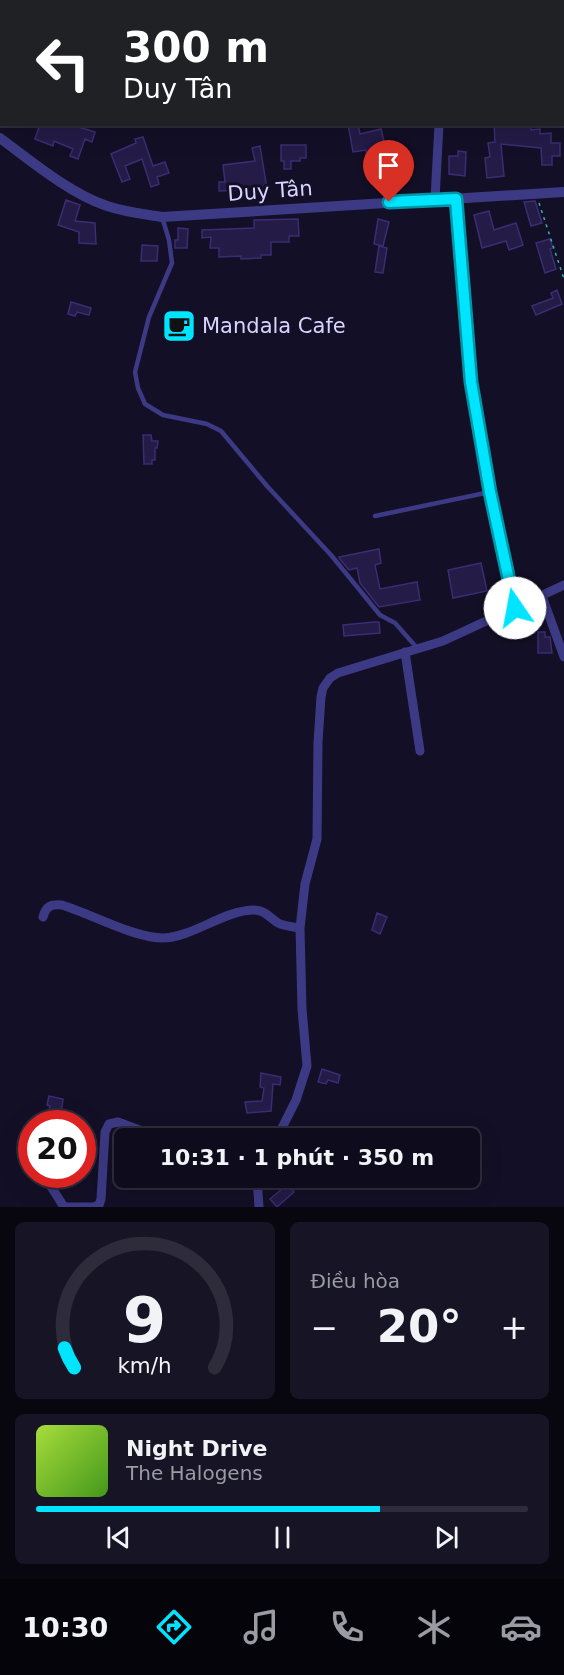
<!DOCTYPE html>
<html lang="vi">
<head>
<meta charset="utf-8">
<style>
	body { margin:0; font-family:"DejaVu Sans",sans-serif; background:#171425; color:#f1f3f6; height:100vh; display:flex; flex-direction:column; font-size:22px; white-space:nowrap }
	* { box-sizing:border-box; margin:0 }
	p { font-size:20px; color:#9b9ba3 }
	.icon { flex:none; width:33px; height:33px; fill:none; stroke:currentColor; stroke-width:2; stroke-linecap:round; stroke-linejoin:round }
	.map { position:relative; height:1207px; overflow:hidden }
	.drawer { display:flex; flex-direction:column; gap:15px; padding:15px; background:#08060f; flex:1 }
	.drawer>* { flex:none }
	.guide { position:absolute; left:0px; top:0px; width:564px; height:126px; box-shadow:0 6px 24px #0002,0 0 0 2px #2e2b3b; background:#202124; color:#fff; overflow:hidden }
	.speed { position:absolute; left:18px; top:1110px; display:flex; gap:12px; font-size:30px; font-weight:700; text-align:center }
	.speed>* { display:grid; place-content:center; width:78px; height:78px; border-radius:50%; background:#0e0b1c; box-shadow:0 6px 24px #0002,0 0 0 2px #2e2b3b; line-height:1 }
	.speed .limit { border:9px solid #d22; background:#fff; color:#111 }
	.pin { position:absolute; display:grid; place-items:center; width:51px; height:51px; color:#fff; margin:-62px -26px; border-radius:50% 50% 50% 0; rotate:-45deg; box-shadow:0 0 6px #0007 }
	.pin .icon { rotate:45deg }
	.me { position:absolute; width:66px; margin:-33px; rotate:348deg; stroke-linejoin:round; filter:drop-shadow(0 0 4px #0008) }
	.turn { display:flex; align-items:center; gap:21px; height:126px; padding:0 24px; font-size:27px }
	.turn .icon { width:78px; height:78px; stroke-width:2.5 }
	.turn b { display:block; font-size:42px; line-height:51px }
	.big { font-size:45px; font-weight:600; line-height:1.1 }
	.drawer .tile { flex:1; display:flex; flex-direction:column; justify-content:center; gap:9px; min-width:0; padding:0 21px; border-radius:9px; background:#171425 }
	.drawer .dial { align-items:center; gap:0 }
	.dial svg { height:156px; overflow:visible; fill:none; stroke:#2e2b3b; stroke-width:7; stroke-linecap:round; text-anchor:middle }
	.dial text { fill:#f1f3f6; stroke:none }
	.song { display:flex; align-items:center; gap:18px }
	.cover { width:72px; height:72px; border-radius:9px; background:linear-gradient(135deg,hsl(80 70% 55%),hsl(100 70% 35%)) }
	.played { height:6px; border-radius:3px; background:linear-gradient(90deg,#00e5ff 70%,#2e2b3b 70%) }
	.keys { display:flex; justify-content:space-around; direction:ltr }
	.heat { display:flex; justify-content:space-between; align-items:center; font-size:33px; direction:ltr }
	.drawer .tiles { flex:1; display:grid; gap:15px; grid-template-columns:1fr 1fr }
	.tile:last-child { grid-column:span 2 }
	.trip { position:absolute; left:114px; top:1128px; width:366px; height:60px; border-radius:9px; background:#0e0b1c; box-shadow:0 6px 24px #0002,0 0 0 2px #2e2b3b; font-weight:600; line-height:60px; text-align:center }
	.menu { display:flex; height:96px; justify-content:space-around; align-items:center; background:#06040b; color:#9b9ba3 }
	.menu .icon { width:42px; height:42px }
	.menu .current { color:#00e5ff }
	.menu b { font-size:27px; color:#f1f3f6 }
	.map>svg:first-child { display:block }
	.building { fill:#241b47; stroke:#3b2d73; stroke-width:1.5 }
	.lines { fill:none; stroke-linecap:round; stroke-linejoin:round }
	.path { stroke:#2fb8b0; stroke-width:1.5; stroke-dasharray:3 4.5; stroke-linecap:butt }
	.service { stroke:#3d3a85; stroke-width:4.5 }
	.minor { stroke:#3d3a85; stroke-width:9 }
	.tertiary { stroke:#3d3a85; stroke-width:10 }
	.route-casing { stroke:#0095a6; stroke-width:15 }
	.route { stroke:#00e5ff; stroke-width:10 }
	.labels { text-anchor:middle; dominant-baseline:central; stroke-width:6; stroke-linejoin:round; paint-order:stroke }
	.street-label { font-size:21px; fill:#d9d4ff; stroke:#130f26 }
	.poi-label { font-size:21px; fill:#d9d4ff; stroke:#130f26; text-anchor:start }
</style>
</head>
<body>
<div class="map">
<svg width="564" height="1207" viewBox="0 0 564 1207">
	<rect width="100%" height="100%" fill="#130f26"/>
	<!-- building -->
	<path class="building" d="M40 124H69L95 132 92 142 85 139 78 159 70 156 73 149 54 141 53 146 35 139Z
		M348 124H358L360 134 381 129 385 146 376 149 379 170 368 171 366 150 353 152Z
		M494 124 531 127V130L540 129V134L551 133V143H560V156H552V165H542L541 148 501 144 504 176 487 178 485 158 490 157 488 143 495 142Z
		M143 137 153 166 165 162 169 173 157 177 159 184 151 187 142 159 125 166 130 179 122 182 111 154 136 143 135 139Z
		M281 145H306V158H300V161H291V169H284V161H281Z
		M260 146 267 189 219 191V182H225L223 165 255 161 252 148Z
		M458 151 466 152 465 176 449 174V156H458Z
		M66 200 80 205 75 221 95 223 96 244 79 243V232L58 225Z
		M535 201 542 223 531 226 524 202Z
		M489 211 494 230 516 223 523 245 509 250 506 241 482 248 474 215Z
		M298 219 299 236H289V242H271V255H261V258L241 259V256L219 257V248H210L211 237 202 238V230L254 228V220Z
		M378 219 389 222 383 246 374 244Z
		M178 228 188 229 187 248H175V240H178Z
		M550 239 553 248 550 249 556 269 545 273 536 243Z
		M142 245 158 246 157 261H141Z
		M379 246 387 248 383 273 375 272Z
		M557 290 562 304 536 315 532 306 553 298 551 293Z
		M71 302 91 308 89 315 77 312 75 316 68 314Z
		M143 435H151L152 441H158L157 448H155V460H152V464H144Z
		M379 549 381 563 375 565 380 589 417 582 420 600 379 607 360 583 357 568 349 570 340 559 339 557Z
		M481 563 487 591 453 598 448 570Z
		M374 622H379L380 633 344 636 343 625Z
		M538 632H545V637H550L552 653H538Z
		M377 913 387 917 380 934 372 930Z
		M322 1069 340 1075 338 1083 328 1080 326 1084 318 1082Z
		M261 1073 281 1077 280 1085 273 1084 271 1111 247 1113 245 1102 262 1101 264 1088 260 1087Z
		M49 1096 63 1099 61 1113 49 1111 50 1106 47 1105Z
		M288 1184 294 1192 277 1207 270 1199Z"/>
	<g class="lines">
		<!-- path -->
		<path class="path" d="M539 203 564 279"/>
		<!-- service -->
		<path class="service" d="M456 199 471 382 490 492 515 608
			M162 217 169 240 172 263 149 317 135 372 138 388 145 404 163 415 207 424 221 431 267 486 331 555 380 615 395 623 418 649
			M375 516 490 492"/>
		<!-- minor -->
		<path class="minor" d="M437 0 438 2
			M435 199 439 124
			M542 596 564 657
			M405 652 420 751
			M43 917C46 906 51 904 62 905 91 914 132 937 162 938 192 938 224 910 254 910 265 910 270 918 278 923 284 926 293 927 300 928
			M277 1138 296 1100 307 1066 302 1009 300 928 305 884 317 839 318 742 321 697 323 688 330 678 338 673 443 641 564 585
			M43 1174 64 1207
			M257 1178 259 1207
			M65 1207H93L99 1205 101 1199 105 1132 109 1124 118 1122 161 1138"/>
		<!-- tertiary -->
		<path class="tertiary" d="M0 138C31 161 69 193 107 206 125 212 143 214 162 217L564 192"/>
	</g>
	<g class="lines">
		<defs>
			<path id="route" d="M389 202 456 199 471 382 490 492 515 608"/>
		</defs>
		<!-- route casing -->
		<use href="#route" class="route-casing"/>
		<!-- route -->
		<use href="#route" class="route"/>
	</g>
	<!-- icons -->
	<defs>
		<symbol id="cafe-square" viewBox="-11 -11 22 22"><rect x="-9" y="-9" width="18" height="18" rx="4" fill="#00e5ff" stroke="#130f26"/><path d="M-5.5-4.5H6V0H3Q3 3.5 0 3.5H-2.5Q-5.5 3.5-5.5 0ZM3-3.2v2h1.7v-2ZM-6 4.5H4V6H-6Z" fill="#111"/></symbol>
	</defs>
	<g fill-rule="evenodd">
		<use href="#cafe-square" x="160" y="307" width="38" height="38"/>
	</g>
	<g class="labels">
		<!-- street labels -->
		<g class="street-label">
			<text transform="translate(270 191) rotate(-4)">Duy Tân</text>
		</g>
		<!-- poi labels -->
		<g class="poi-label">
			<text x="202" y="326">Mandala Cafe</text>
		</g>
	</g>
</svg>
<div class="speed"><div class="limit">20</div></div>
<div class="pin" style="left:389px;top:202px;background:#d93025"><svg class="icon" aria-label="arrive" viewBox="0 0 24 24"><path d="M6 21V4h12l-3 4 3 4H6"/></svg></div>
<svg class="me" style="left:515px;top:608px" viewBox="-20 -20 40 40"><circle r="19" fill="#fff"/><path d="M0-13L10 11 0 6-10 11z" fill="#00e5ff"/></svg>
<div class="trip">10:31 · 1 phút · 350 m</div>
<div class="guide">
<div class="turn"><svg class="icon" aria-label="left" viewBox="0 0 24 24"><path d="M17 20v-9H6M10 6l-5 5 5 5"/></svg><div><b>300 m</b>Duy Tân</div></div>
</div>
</div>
<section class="drawer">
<div class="tiles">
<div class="tile dial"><svg viewBox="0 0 100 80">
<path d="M14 69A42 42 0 1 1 86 69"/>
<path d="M14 69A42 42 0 0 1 9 59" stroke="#00e5ff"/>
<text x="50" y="56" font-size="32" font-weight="700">9</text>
<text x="50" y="72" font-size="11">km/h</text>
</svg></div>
<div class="tile"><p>Điều hòa</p>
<div class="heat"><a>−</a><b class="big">20°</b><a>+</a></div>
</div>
<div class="tile">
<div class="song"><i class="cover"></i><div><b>Night Drive</b><p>The Halogens</p></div></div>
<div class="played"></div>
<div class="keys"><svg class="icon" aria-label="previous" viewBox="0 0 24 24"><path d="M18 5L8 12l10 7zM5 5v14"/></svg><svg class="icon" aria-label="pause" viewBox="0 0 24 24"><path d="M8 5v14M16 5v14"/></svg><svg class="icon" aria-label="next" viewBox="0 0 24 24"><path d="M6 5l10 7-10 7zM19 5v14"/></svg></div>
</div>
</div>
</section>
<nav class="menu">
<b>10:30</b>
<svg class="icon current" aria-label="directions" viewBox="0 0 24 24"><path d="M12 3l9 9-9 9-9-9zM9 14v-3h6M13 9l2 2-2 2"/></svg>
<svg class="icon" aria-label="music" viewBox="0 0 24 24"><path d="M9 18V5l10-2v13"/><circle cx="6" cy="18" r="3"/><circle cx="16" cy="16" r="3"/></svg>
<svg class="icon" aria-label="phone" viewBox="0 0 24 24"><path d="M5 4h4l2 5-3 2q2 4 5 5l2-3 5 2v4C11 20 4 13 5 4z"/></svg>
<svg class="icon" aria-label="climate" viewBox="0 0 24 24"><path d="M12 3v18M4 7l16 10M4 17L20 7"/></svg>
<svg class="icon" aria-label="car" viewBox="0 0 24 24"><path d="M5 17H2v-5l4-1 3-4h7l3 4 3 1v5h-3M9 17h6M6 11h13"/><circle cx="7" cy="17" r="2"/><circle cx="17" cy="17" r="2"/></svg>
</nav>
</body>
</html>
